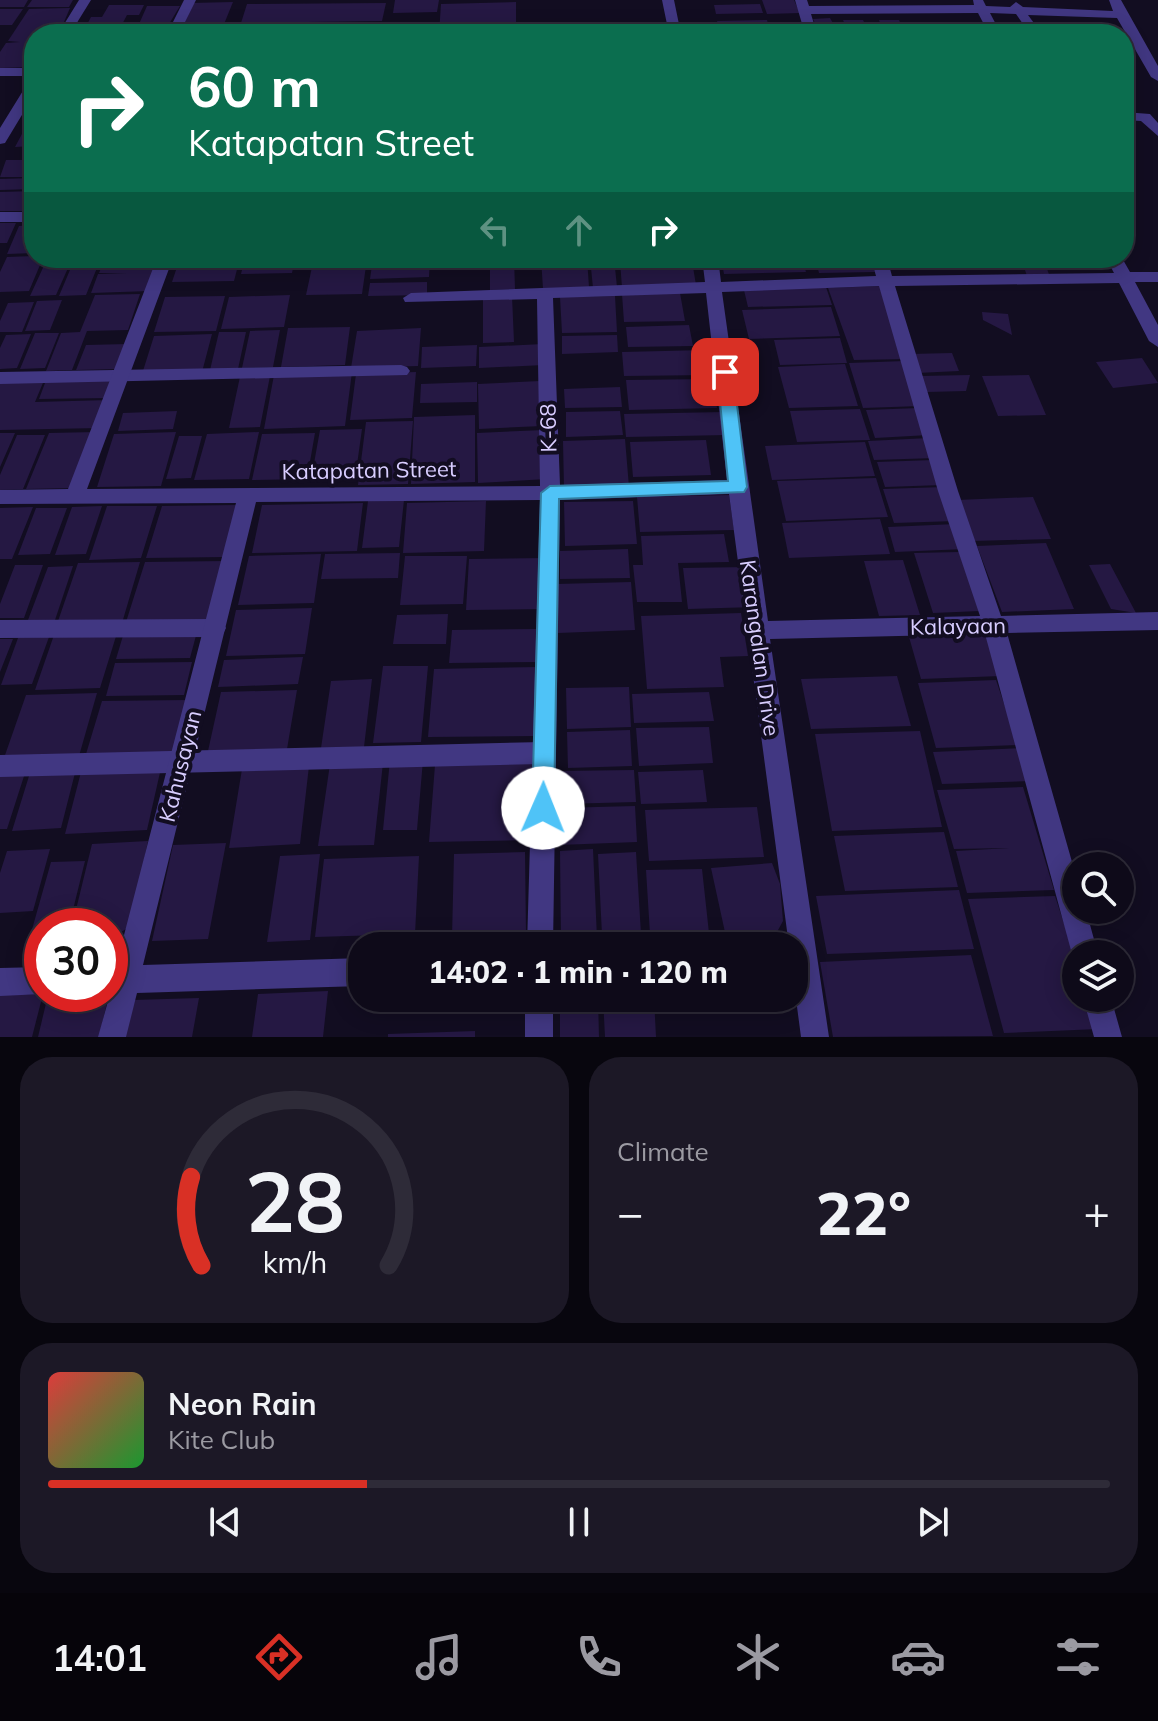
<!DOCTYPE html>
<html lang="en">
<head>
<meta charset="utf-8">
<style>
	body { margin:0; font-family:Mulish,sans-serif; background:#1c1826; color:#f1f3f6; height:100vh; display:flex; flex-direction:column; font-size:30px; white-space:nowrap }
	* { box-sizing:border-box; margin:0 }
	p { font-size:26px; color:#9b9aa2 }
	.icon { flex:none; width:44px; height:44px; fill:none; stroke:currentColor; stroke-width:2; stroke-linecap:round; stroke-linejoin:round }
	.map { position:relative; height:1037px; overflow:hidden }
	.side { display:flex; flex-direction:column; gap:20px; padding:20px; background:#08060e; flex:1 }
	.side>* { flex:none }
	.top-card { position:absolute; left:24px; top:24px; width:1110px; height:244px; border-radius:32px; box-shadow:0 4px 20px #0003,0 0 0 2px #2e2b38; background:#0b6e4f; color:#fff; overflow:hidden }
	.fabs { position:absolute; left:1062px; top:852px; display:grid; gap:16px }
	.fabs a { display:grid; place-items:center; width:72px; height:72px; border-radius:50%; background:#0e0a19; box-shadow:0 4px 20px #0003,0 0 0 2px #2e2b38; font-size:40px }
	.speed { position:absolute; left:24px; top:908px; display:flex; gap:16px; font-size:40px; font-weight:700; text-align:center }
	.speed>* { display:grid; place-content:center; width:104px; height:104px; border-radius:50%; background:#0e0a19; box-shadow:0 4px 20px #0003,0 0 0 2px #2e2b38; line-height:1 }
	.speed .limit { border:12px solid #d22; background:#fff; color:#111 }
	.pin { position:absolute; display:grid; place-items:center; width:68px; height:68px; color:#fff; margin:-34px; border-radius:16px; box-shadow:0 4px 12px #0006 }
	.me { position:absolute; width:88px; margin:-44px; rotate:1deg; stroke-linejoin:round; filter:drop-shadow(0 0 6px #0008) }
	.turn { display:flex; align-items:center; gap:28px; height:168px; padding:0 32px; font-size:36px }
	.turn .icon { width:104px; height:104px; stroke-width:2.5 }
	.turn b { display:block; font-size:56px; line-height:68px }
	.lanes { display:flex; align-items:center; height:76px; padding:0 32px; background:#0003; justify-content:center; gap:40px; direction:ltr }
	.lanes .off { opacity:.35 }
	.big { font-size:60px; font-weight:800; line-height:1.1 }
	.side .widget { flex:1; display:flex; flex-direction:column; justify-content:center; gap:12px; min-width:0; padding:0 28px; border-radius:32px; background:#1c1826 }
	.side .dial { align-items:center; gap:0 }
	.dial svg { height:208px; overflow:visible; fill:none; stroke:#2e2b38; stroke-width:7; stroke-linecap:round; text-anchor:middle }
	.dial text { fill:#f1f3f6; stroke:none }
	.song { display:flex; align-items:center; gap:24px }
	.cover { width:96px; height:96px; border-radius:12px; background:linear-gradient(135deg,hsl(0 70% 55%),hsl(130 70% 35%)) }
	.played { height:8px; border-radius:4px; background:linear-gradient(90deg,#d93025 30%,#2e2b38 30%) }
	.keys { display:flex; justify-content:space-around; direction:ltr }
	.heat { display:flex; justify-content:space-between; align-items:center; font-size:44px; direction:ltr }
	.side .tiles { flex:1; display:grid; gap:20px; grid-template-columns:1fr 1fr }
	.widget:last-child { grid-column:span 2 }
	.trip { position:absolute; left:348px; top:932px; width:460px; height:80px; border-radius:32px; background:#0e0a19; box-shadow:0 4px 20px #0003,0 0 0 2px #2e2b38; font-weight:800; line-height:80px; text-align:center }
	.tab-bar { display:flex; height:128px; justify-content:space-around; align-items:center; background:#06040a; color:#9b9aa2 }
	.tab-bar .icon { width:56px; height:56px }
	.tab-bar .current { color:#d93025 }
	.tab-bar b { font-size:36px; color:#f1f3f6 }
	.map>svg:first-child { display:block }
	.building { fill:#251843 }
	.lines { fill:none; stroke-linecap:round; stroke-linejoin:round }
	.service { fill:#413782; fill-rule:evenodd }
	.minor { fill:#413782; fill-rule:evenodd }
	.route { fill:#4fc3f7; stroke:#337fa1; stroke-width:2 }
	.labels { text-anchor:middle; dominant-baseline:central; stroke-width:8; stroke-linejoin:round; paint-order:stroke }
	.street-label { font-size:22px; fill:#d8cdff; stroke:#120d21 }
</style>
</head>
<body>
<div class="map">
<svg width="1158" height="1037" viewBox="0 0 1158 1037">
	<rect width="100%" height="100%" fill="#120d21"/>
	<!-- building -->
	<path class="building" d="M0 0H28L24 7H0Z
		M32 0H73L69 7H27Z
		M395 0H439L437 12 393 13Z
		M762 0H794L800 13 767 14Z
		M233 2 220 34H178L191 3Z
		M516 2V22H480V34H439L441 4Z
		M386 3 382 21 241 23 247 4Z
		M760 4 763 13 716 14 714 5Z
		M109 5H144L139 15H127L117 34H82L91 17H102Z
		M147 6H180L169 24H139Z
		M70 8 61 29H55L53 34H34L32 67 0 68V52L6 43 20 42 8 41 29 9Z
		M0 9H23L12 25H0Z
		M830 18 839 34H820L813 19Z
		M767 20 771 34H721L717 21Z
		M843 20H863L870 34H849Z
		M879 20H899L905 34H884Z
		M173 25 170 34H122L126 26Z
		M806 25 809 34H777L775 26Z
		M23 132H34V177H0L6 160H25L32 146 15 147Z
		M34 178V189L0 190V179Z
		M34 191 26 211H0V192Z
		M0 223H16L7 243H0Z
		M34 225V253L7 254 19 226Z
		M34 256 43 258 29 291 0 292V272L7 257Z
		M75 258H101L86 295 59 296Z
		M105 258H161L149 291 91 293 98 274H127L99 273Z
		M180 258H240L234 281 172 282Z
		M245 258H295L292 273 241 274Z
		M312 258H366V263L311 265Z
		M373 258H430L429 277 370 279Z
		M490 258H514L515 289 490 290Z
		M541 258H587L589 287 543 289Z
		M590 258H614L617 287 593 288Z
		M721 258H802L806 272 724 274Z
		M815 258H870L875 272 819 273Z
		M908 258H935L939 270H912Z
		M1021 258H1043L1050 277 1027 276Z
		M1060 258H1094L1098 263 1064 265Z
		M47 259H72L56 295 30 296Z
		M692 261 696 285 622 287 620 262Z
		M366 266 362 294 306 295 312 267Z
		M427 282V295L368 296 370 283Z
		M825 284 832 305 748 307 743 286Z
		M881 286 908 359 854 360 828 288Z
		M680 293 685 321 624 322 622 294Z
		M140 294 128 330 87 331 72 370 46 371 61 333 80 332 95 295Z
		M290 295 284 327 221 329 229 297Z
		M225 296 216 331 154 332 165 297Z
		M512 296 514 342 483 343V297Z
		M615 296 617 332 562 333 560 297Z
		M62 300 50 330 25 331 37 301Z
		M34 302 22 332H0V321L8 303Z
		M831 307 840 336 749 339 742 310Z
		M982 312 1008 314 1012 335 983 320Z
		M689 325 693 346 628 347 626 327Z
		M350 327 345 365 281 367 288 328Z
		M421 328 418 366 351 368 357 331Z
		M280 330 273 367 242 368 250 331Z
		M219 332H246L238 369 210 370Z
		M35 333H59L45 368 20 369Z
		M31 334 17 368 0 369V348L6 335Z
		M212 334 202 372 142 374 154 336Z
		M617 335 618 352 562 354V336Z
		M840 338 847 363 780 365 774 340Z
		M128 344 119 369 76 370 86 345Z
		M543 344 544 365 479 368V347Z
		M477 345 476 366 421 368 422 347Z
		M706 350 710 375 624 376 622 352Z
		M952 353 959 371 917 373 910 354Z
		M1142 358 1158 383 1113 388 1096 362Z
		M905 361 921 406 863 408 849 363Z
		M845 364 858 406 789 408 778 367Z
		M271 371 260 427 229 428 241 372Z
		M352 372 345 426 264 429 274 375Z
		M416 372 412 418 350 420 356 374Z
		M117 374 109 398 39 399 48 375Z
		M970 375 966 391 927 392 921 376Z
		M1029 375 1046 415 998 416 982 376Z
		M45 378 35 402 109 400 100 428 0 430V379Z
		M712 379 717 408 629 410 626 380Z
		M540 381 542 426 479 429 478 384Z
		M477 382V402L420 403 421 384Z
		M620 387 622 407 565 408 564 389Z
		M919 408 929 435 875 438 866 410Z
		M860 409 870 440 797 442 790 411Z
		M177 411 173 429 118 431 123 413Z
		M620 411 623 435 566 437V412Z
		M723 412 727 435 626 437 624 414Z
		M475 415V482L411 484 414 417Z
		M413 421 408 484 358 485 366 422Z
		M362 429 355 479 311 480 320 430Z
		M544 430 547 479 478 483 477 433Z
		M96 432 76 488 26 489 49 433Z
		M176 432 161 486 97 487 114 434Z
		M259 432 249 479 194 480 207 434Z
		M0 433H15L0 467Z
		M315 433 307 479 252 480 262 434Z
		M17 435H45L23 489 0 490V475Z
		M179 436H202L191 478 166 479Z
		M929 438 936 458 874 460 868 441Z
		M625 439 629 487 564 488 563 441Z
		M706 440 711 475 633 477 630 442Z
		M865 442 875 476 772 480 765 446Z
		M933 460 942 485 885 487 877 462Z
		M876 478 888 517 786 521 777 481Z
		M944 487 956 521 894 523 883 489Z
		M729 495 734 530 640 532 637 497Z
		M1033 497 1051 539 972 541 957 500Z
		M404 500 399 547 362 548 368 501Z
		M486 501 484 551 403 553 407 503Z
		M633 501 637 544 565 546 564 502Z
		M363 503 357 551 252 553 262 505Z
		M238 505 225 557 146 558 162 506Z
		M102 506 86 554 55 555 72 507Z
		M107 506H157L141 558 89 560Z
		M33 507 12 559H0V508Z
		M36 508H67L50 554 18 555Z
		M880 519 890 554 789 558 782 523Z
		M956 524 965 549 895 552 888 527Z
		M724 534 729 562 678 563 682 602H637L633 565H643L641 536Z
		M1046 543 1074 609 1002 612 977 546Z
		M628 549 630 578 560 579V551Z
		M959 552 980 611 933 613 914 553Z
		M400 553 398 578 321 579 325 554Z
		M321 554 314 603 238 605 249 556Z
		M405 556H467L463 604 400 605Z
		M545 558V609L466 610 469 559Z
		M903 560 920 615 879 616 864 561Z
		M226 561 211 621 126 622 145 562Z
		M140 562 122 623 57 624 78 563Z
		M1110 564 1136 613 1111 609 1089 565Z
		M15 565H43L24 618H0V604Z
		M73 566 55 620H28L48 567Z
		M748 567 755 607 688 609 683 568Z
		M631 582 635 630 558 633 557 584Z
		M312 608 305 654 226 656 236 610Z
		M741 613 748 656 720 657 724 687 647 689 641 616Z
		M448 614 446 644H393L397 615Z
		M984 627 1001 676 921 679 907 630Z
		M198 628 190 658 116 659 125 629Z
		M541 629V662L449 663 452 630Z
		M117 633 100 688 35 690 54 635Z
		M49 637 32 684 1 685 18 638Z
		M0 639H13L0 672Z
		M303 657 298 684 218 687 224 660Z
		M192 662 184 695 106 696 115 663Z
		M383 666H428L421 742 373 743Z
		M539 667 538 736 428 737 434 669Z
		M897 676 911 726 811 729 801 679Z
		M372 679 364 747 321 748 331 681Z
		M996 680 1018 745 936 748 918 683Z
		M629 687 631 727 567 729 566 688Z
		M297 690 287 749 208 751 221 692Z
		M709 692 714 721 634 723 632 694Z
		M97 693 79 756 4 758 26 695Z
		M188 700 175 753 86 754 102 701Z
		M709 727 713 763 639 766 636 728Z
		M630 730 632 766 568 768 567 732Z
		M920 731 942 827 832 831 815 734Z
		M1021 748 1033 781 942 784 933 752Z
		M390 760H423L417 830H383Z
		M383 763 374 845 318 846 330 764Z
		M539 764 538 840 429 842 435 765Z
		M309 766 300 844 229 848 242 769Z
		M161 768 147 830 65 834 81 772Z
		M634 770 636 802 562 804V771Z
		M703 770 707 802 641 804 638 772Z
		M25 773 7 829H0V774Z
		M75 773 61 828 12 831 29 776Z
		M1023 787 1054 890 967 893 956 851 1009 848 954 849 937 790Z
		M635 806 637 842 559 845V808Z
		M757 807 764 857 649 861 645 810Z
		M944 832 958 887 845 891 834 836Z
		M148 841 130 926 110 940V926H72L92 844Z
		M226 843 208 939 152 941 173 845Z
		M50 849 33 911 0 913V873L7 851Z
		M593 849 597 938 561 939 560 851Z
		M525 852 526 934 452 937 454 854Z
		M636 852 641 934 602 935 598 854Z
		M320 854 310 940 267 942 280 856Z
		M419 856 415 934 315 937 324 859Z
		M85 861 69 926H42V932L31 933 51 862Z
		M772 863 780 884 783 921 772 941 728 946 711 868Z
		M702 869 709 933 650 934 646 870Z
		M959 890 974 949 827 954 816 896Z
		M1055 896 1076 960V998H1089L1099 1029 1004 1033 968 899Z
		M971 955 993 1036 833 1037 820 962Z
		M328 991 323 1037H252L258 994Z
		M43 994 32 1037H0V995Z
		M109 994 99 1037H38L48 995Z
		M199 998 192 1037H125L133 1000Z
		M560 998H598L599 1037H560Z
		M603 998H654L656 1037H605Z
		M475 1031V1037H388V1034Z"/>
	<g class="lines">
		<!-- service -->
		<path class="service" d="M401 365 407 367 410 371 407 375 0 384V372Z
			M215 619 223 622 226 628 223 634 215 637 0 638V620Z
			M544 742 552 746 556 753 552 760 544 764 0 777V755Z"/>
		<!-- minor -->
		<path class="minor" d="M79 0H91L70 34H58Z
			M184 0H196L179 34H167Z
			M662 0H674L681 34H669Z
			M795 0H807L809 6 974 5 973 0H983L986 6 1010 7 1016 2 1023 7 1113 11 1109 0H1121L1158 66V81L1151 77 1117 18 1028 15 1042 34H1030L1016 14 990 13 1001 34H989L978 13 811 14 817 34H805Z
			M0 68H34V76H0Z
			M34 80V95L5 143 0 144V128L29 81Z
			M1124 112 1150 114 1158 123V136L1141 121 1124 120Z
			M0 212H34V222H0Z
			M157 258H173L87 489 540 486 537 299 405 302 403 298 411 293 705 282 702 258H718L721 282 876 276 871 258H887L892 276 1114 273 1106 258H1122L1130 272H1158V282H1135L1158 325V347L1149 341 1119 283 895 286 958 491 1001 616 1158 612V630L1007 633 1076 876V910H1086L1098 954H1076V964L1072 954 985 634 770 639 829 1037H801L794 984V946H789L729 494 560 500 553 946H527L540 500 256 502 143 965 362 958V986L137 993 126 1037H98L110 994V966H116L236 503 0 504V490L68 489ZM879 286 938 491 980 616 768 621 722 292ZM706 293 727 480 560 485 553 298Z
			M42 967 43 994 0 996V968Z
			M525 998H553V1037H525Z
			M1083 998H1111L1122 1037H1094Z"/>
	</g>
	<!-- route -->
	<path class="route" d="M725 367 733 372 747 487 744 492 559 499 554 808 551 816 543 819 535 816 532 808 541 493 550 486 728 481 717 372Z"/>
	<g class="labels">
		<!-- street labels -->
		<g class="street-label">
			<text transform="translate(548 428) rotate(-91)">K-68</text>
			<text transform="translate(369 470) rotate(-1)">Katapatan Street</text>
			<text transform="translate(958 626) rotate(-1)">Kalayaan</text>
			<text transform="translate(760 648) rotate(82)">Karangalan Drive</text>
			<text transform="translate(180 766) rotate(-76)">Kahusayan</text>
		</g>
	</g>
</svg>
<div class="fabs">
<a><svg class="icon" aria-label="search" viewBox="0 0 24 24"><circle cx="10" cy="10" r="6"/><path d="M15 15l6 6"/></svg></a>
<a><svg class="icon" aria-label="layers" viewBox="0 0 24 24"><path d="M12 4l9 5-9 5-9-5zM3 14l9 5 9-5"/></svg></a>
</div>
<div class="speed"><div class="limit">30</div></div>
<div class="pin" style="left:725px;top:372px;background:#d93025"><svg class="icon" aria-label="arrive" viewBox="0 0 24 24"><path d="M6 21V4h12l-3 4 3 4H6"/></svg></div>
<svg class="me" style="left:543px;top:808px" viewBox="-20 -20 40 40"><circle r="19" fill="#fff"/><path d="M0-13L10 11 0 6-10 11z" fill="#4fc3f7"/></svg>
<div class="trip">14:02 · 1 min · 120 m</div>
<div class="top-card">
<div class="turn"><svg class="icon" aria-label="right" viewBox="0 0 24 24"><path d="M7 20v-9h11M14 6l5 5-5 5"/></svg><div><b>60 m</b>Katapatan Street</div></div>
<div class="lanes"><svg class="icon off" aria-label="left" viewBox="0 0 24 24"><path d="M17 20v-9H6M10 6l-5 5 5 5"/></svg><svg class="icon off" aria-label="ahead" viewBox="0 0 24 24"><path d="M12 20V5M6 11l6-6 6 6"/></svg><svg class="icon" aria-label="right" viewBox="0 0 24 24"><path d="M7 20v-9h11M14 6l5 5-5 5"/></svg></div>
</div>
</div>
<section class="side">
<div class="tiles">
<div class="widget dial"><svg viewBox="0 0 100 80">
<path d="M14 69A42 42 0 1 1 86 69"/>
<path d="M14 69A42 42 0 0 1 10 35" stroke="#d93025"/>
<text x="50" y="56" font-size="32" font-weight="700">28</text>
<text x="50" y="72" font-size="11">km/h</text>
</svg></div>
<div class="widget"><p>Climate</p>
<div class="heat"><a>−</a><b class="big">22°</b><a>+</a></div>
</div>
<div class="widget">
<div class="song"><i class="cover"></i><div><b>Neon Rain</b><p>Kite Club</p></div></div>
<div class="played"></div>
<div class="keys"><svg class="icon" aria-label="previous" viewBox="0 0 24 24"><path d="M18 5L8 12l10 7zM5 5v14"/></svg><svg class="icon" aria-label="pause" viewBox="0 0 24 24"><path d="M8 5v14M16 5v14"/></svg><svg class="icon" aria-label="next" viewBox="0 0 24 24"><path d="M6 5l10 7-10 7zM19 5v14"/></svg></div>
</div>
</div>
</section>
<nav class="tab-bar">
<b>14:01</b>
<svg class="icon current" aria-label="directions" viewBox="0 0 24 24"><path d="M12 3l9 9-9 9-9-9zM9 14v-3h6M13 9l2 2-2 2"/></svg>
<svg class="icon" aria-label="music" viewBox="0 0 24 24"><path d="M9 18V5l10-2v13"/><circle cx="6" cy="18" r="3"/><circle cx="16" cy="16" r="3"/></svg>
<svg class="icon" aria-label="phone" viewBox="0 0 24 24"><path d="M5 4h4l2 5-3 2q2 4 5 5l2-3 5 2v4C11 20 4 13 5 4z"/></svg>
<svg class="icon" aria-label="climate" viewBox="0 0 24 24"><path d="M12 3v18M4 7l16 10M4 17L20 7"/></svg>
<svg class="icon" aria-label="car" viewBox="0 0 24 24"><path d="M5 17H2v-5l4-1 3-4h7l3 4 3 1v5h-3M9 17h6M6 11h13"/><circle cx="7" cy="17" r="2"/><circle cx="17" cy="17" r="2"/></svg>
<svg class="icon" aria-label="filters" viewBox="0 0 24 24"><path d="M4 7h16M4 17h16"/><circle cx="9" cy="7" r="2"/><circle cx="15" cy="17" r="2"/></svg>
</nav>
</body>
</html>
